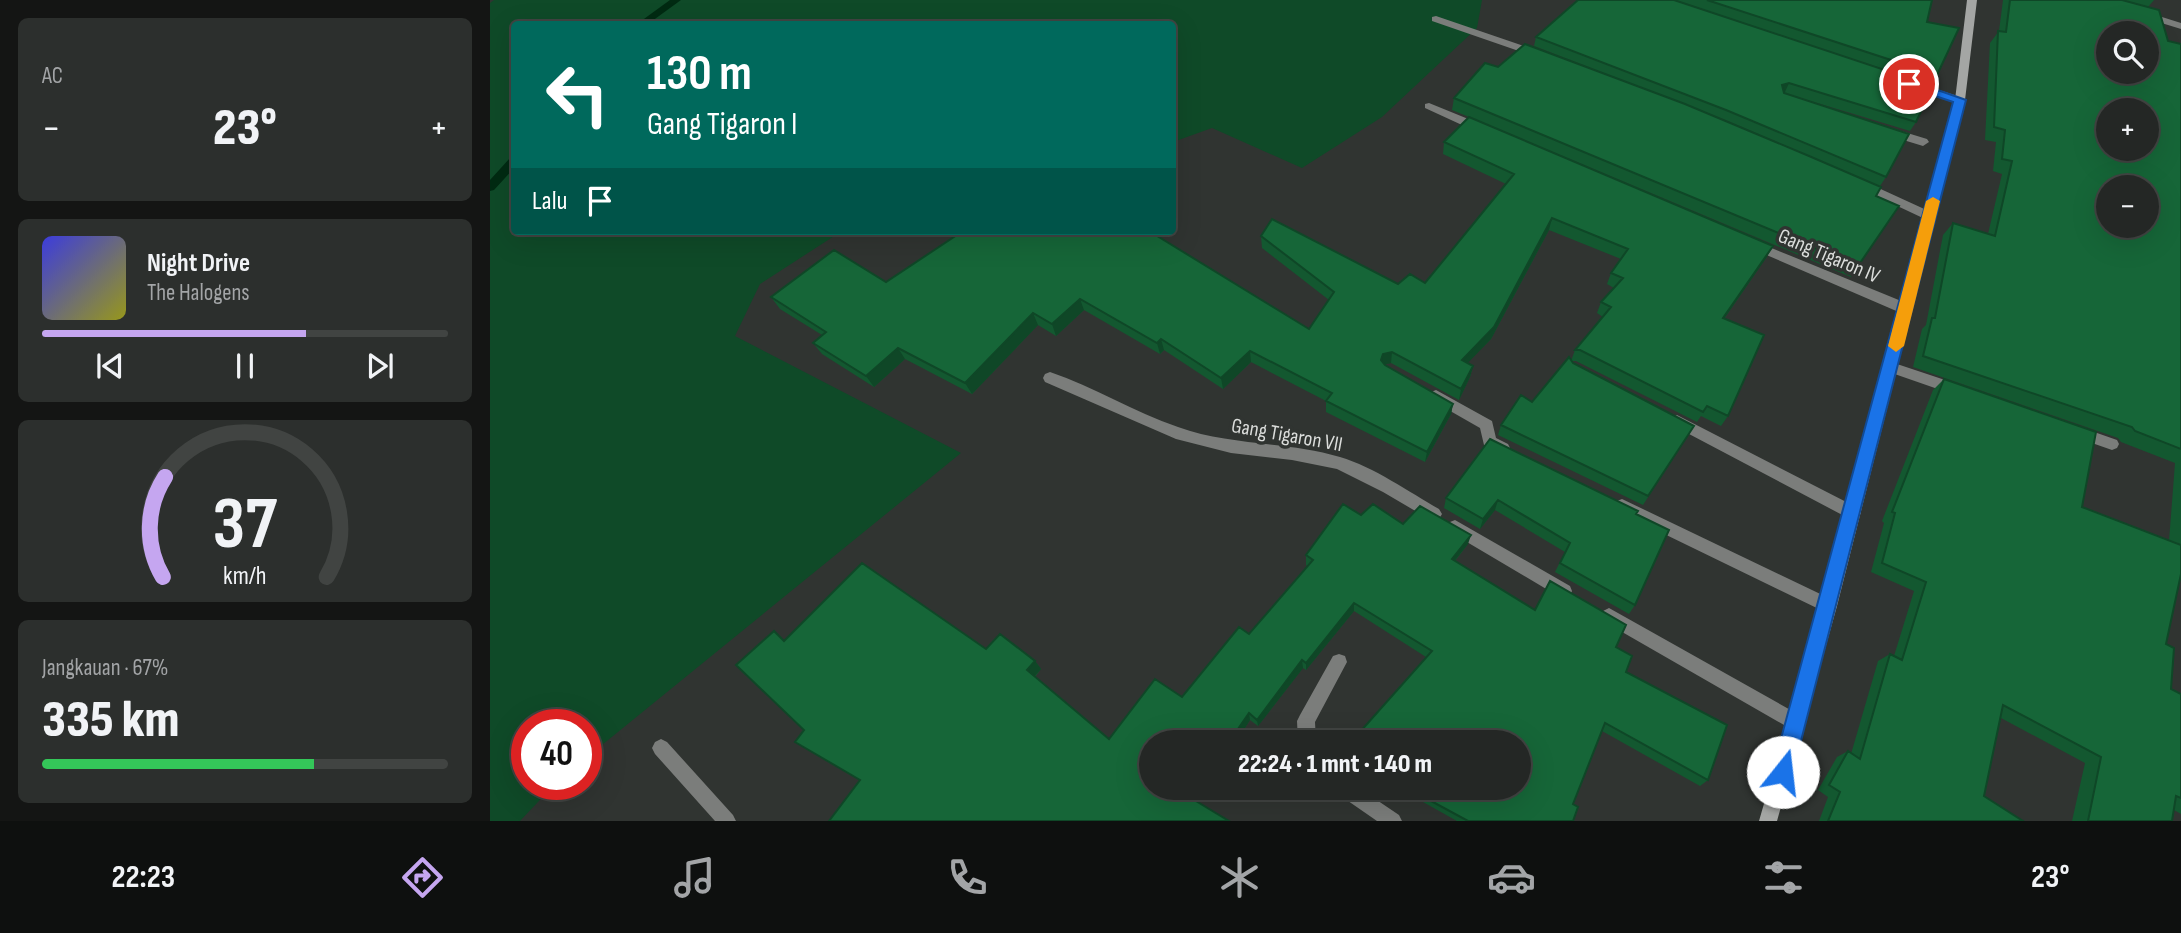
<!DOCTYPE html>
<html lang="id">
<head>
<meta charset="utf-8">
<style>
	body { margin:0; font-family:"Sofia Sans Condensed",sans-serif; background:#2c2f2d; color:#f1f3f6; height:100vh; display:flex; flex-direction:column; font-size:26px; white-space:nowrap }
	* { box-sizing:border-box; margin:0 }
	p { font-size:23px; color:#a3a5a7 }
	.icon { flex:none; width:38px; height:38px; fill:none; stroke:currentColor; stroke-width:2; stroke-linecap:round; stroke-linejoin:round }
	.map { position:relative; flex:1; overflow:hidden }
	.details { display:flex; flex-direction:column; gap:18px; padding:18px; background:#141514; width:490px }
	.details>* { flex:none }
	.hud { position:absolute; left:21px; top:21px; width:665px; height:214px; border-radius:7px; box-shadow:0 7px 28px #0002,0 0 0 2px #414442; background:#00695c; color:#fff; overflow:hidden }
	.tools { position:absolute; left:1606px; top:21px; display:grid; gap:14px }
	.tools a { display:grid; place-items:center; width:63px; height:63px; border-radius:50%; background:#242725; box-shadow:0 7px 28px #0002,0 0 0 2px #414442; font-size:35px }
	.speed { position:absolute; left:21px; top:709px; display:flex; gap:14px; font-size:35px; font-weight:700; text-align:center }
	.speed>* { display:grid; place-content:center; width:91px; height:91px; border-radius:50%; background:#242725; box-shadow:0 7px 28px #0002,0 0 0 2px #414442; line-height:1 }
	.speed .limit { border:10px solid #d22; background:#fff; color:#111 }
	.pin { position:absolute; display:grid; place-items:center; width:60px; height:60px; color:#fff; margin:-30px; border:4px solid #fff; border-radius:50%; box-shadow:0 2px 7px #0007 }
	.me { position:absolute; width:77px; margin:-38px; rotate:16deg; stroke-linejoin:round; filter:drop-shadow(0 0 5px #0008) }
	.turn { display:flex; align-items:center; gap:24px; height:147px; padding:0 21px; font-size:32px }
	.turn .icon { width:91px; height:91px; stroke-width:2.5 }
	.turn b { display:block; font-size:49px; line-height:60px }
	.then { display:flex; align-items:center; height:66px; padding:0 21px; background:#0003; gap:14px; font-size:26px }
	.big { font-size:52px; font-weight:800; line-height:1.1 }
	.details .card { flex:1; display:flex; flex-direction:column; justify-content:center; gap:10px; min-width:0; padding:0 24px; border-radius:10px; background:#2c2f2d }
	.details .dial { align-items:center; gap:0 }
	.dial svg { height:182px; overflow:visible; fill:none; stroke:#414442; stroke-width:7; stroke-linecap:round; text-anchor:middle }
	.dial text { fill:#f1f3f6; stroke:none }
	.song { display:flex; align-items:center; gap:21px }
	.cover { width:84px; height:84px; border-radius:10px; background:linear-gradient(135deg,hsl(240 70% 55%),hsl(60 70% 35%)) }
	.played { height:7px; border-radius:4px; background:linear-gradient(90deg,#c5a6f0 65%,#414442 65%) }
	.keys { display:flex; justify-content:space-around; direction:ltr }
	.heat { display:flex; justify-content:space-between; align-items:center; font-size:38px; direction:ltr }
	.charge { height:10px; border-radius:5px; background:linear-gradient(90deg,#34c759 67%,#414442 0) }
	.trip { position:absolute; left:649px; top:730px; width:392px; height:70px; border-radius:35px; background:#242725; box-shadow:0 7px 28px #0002,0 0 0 2px #414442; font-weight:800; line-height:70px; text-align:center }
	.tab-bar { display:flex; height:112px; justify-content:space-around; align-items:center; background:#0e100f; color:#a3a5a7 }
	.tab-bar .icon { width:49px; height:49px }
	.tab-bar .on { color:#c5a6f0 }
	.tab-bar b { font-size:32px; color:#f1f3f6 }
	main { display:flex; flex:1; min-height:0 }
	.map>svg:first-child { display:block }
	.green { fill:#0f4a28 }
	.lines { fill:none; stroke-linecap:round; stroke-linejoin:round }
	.stream { fill:#012a12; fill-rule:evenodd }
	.street { fill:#7b7d7b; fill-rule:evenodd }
	.secondary { fill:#a4a6a4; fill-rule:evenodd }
	.wall { fill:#135830 }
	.shaded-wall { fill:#0f4727 }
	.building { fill:#166638; stroke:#0f4727; stroke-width:2; fill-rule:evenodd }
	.route { fill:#1a73e8; stroke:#114b97; stroke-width:2 }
	.slow { fill:#f59e0b }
	.labels { text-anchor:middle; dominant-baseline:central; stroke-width:7; stroke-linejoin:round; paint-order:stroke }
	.street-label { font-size:21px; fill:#dbdddb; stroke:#303431 }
</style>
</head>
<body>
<main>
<section class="details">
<div class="card"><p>AC</p>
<div class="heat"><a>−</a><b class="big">23°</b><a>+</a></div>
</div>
<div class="card">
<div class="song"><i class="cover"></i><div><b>Night Drive</b><p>The Halogens</p></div></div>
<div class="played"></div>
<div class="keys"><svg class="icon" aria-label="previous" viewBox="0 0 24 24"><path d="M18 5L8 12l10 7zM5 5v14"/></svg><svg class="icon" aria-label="pause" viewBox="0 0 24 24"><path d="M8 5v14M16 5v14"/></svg><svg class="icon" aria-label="next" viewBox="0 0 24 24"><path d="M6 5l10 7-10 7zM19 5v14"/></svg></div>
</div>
<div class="card dial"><svg viewBox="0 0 100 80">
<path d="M14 69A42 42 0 1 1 86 69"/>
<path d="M14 69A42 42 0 0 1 15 25" stroke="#c5a6f0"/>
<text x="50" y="56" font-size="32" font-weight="700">37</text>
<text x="50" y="72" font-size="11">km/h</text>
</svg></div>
<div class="card"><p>Jangkauan · 67%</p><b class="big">335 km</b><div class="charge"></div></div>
</section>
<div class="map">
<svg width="1691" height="821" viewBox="0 0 1691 821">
	<rect width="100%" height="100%" fill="#303431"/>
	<!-- green -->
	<path class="green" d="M4 0H992L987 28 892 117 812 168 722 128 683 142 682 24H24V231H352L270 284 245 336 471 453 96 758V724H37V784H65L30 821H0V3Z"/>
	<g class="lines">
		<!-- stream -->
		<path class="stream" d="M180 0H191L158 24H147Z
			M24 157V168L4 190 0 191V180L20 158Z"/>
		<!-- street -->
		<path class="street" d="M1656 12 1691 23V29L1652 17V13Z
			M946 16 1051 52 1052 54 1047 57 1043 56 942 21V17Z
			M1424 82 1474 98 1475 100 1470 103 1420 87V83Z
			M939 103 993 125 995 128 989 132 985 131 935 108V104Z
			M1401 128 1437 139 1439 142 1433 146 1397 135V129Z
			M1371 180 1443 213 1445 216 1439 220 1435 219 1367 187V181Z
			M1262 240 1421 305 1422 309 1421 313H1411L1258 247 1256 244 1258 241Z
			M1401 362 1470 385 1472 389 1470 393 1465 395 1396 371 1394 367 1396 363Z
			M560 372C604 387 644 412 688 427 740 446 797 441 850 457 884 467 919 492 949 509L952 514 949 519 944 521 939 519 893 492 847 469 802 460 741 453 686 439 555 382 553 378 555 374Z
			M946 390 1002 421 1006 438 1018 444 1020 448 1018 452 1013 454 994 445 990 428 941 400 939 396 941 392Z
			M1187 415 1368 508 1371 513 1368 518 1363 520 1358 518 1182 425 1180 421 1182 417Z
			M1587 426 1627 440 1629 444 1627 448 1622 450 1582 436 1580 432 1582 428Z
			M1132 499 1345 601 1347 606 1345 611 1339 614 1333 611 1127 511 1125 506 1127 501Z
			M965 520 1080 586 1082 591 1080 596 1074 598 1068 596 960 532 957 527 960 522Z
			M1119 608 1313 717 1316 723 1313 729 1307 732 1301 729 1113 621 1111 616 1113 611Z
			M849 654 855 656 857 662 825 722 826 742H808L807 721 810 715 843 656Z
			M171 739 177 742 243 815 246 821H225L165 754 162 748 165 742Z
			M845 788H869L909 815 912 821H887L848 794Z"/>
		<!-- secondary -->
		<path class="secondary" d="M1477 0H1487L1475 100 1347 606 1287 821H1269L1331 606 1465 100Z"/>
	</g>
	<!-- wall -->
	<path class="wall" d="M1088 0 1426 122 1420 131 1294 93 1396 177 1390 186 1386 196 1409 206 1361 277 1011 130 1283 246 1276 258 1234 319 1238 416 1231 426 1211 416 1207 422 1086 361H1081L1083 363 1197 437 1153 505 1008 435 1011 425 1042 402 1081 361 1085 350 1113 317 1107 313 1111 302 1124 288 1117 284 1121 273 1131 259 1059 230 1001 339 977 363 983 366 980 377 969 400 901 363 894 364 963 404 961 414 935 462 836 412V401L761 362 733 389 674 350 670 354 594 310 566 336 548 325 482 394 415 359 384 387 332 354 323 343 332 335 290 309 281 297 396 282 473 231 819 329 839 300 772 248 771 236 908 284 935 283 1016 184 953 154 954 142 979 117 962 110 964 98 1008 67 1308 151 1233 119 1044 46 1046 37Z
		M1185 0H1442L1437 22 1447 75 1442 85Z
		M1513 0H1664L1658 7 1678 41 1691 44V574L1676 644 1681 689 1691 694V814L1684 810 1682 821H1582L1595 763 1511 718 1494 796 1533 821H1329L1338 797 1328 790 1347 757 1358 751 1361 754 1388 661 1400 654 1404 656 1424 591 1381 572 1394 523 1392 521 1443 390 1454 379 1592 507 1679 541 1685 463 1631 442 1628 438 1423 367 1432 329 1436 325 1453 235 1463 223 1498 234 1512 174 1503 171 1506 142 1495 140 1500 43 1509 31Z
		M1000 439 1146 514 1145 605 1139 614 1065 572 1075 552 1005 510 990 529 954 508 956 498Z
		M871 515 913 524 978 544 965 561 1045 610 1126 647 1136 672 1218 780 1210 786 1112 731 1083 804V821H967L908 788 905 792 900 788H1029L936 657 864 611 816 670 813 668 768 726 760 720 746 742H662L370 780 295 639 496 649 545 661 551 669 545 677 619 739 692 697 759 634 818 566 816 565V555Z"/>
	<!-- shaded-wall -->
	<path class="shaded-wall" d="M1299 83 1295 92 1288 94 1292 85Z
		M1062 218 1059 230 1001 339 970 371 972 360Z
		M1283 246 1276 258 1226 330 1233 318Z
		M590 299 594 310 566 336 562 324Z
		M543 313 548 325 482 394 475 383Z
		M671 339 674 350 670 354 667 343Z
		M408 348 415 359 384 387 376 376Z
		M760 351 761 362 733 389 731 378Z
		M902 352 901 363 893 365 891 360 893 354Z
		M983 366 980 377 969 400 971 389Z
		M963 404 961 414 935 462 937 452Z
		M1008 500 1005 510 990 529 993 519Z
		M981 535 978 544 959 568 962 559Z
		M864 603V611L816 670V663Z
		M812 660 813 668 768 726 767 720Z
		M545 661 551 669 543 678 537 670Z
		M759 713 760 720 746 742H739Z
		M708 788H715L705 803 701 798Z"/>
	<!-- building -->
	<path class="building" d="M1088 0H1184L1443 86 1426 122 1299 83 1292 85 1294 93 1419 134 1396 177 1236 110 1046 37Z
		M1217 0H1442L1437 22 1469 28 1447 75Z
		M1520 0H1632L1669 10 1678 41 1691 44V449L1645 431 1642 427 1433 356 1442 318H1445L1463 223 1505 236 1522 161 1512 159 1515 130 1504 127 1508 31 1516 32ZM1619 33H1657V72H1619ZM1619 110H1657V149H1619ZM1619 187H1657V226H1619Z
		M1035 44 1195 104 1319 156 1391 187 1386 196 1409 206 1368 266 964 98 995 63 1008 67Z
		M979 117 1283 246 1233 318 1274 335 1238 416 1217 406 1213 412 1090 350H1085L1121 307 1111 302 1133 278 1121 273 1138 249 1062 218 1004 327 972 360 983 366 971 389 902 352 893 354 891 360 895 365 963 404 937 452 836 401 842 393 760 351 731 378 671 339 667 343 590 299 562 324 543 313 475 383 408 348 376 376 323 343 336 332 281 297 344 250 396 282 473 231H659L819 329 844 292 771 236 782 219 908 284 920 274 935 283 1024 174 954 142Z
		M1079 357 1083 363 1204 426 1158 496 1011 425 1031 395 1042 402Z
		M1454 379 1606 432 1592 507 1691 545V574L1676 644 1684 648 1681 689 1691 694V798L1686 796 1682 821H1598L1611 757 1513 705 1494 796 1533 821H1338L1350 792 1339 785 1358 751 1370 759 1400 654 1412 660 1436 582 1392 563 1405 513 1402 512Z
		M1000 439 1148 511 1146 514 1179 530 1145 605 1070 563 1080 543 1008 500 993 519 956 498Z
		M853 504 871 515 883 504 913 524 930 506 981 535 962 559 1045 610 1060 581 1136 625 1126 647 1142 656 1136 672 1237 725 1218 780 1115 723 1083 804 1088 807 1083 821H978L917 788H1029V742H861L942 651 864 603 816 663 812 660 767 720 759 713 739 742H662V788H708L701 798 739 821H339L370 780 305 742 314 730 246 665 284 631 294 641 372 563 496 649 510 634 545 661 537 670 619 739 665 679 692 697 749 627 759 634 823 560 816 555Z"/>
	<!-- route -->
	<path class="route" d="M1419 80 1476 100 1303 772 1300 779 1293 782 1285 779 1282 772 1463 102 1415 86V81Z"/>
	<!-- slow -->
	<path class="slow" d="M1443 197 1450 201 1414 346 1406 352 1398 346 1436 201Z"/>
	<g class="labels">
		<!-- street labels -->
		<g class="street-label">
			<text transform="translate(1339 256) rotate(23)">Gang Tigaron IV</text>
			<text transform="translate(797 435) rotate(10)">Gang Tigaron VII</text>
		</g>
	</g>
</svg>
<div class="tools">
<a><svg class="icon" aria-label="search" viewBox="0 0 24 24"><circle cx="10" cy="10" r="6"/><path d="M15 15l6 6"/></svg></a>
<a>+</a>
<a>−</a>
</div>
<div class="speed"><div class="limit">40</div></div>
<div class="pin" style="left:1419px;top:84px;background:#d93025"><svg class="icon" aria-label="arrive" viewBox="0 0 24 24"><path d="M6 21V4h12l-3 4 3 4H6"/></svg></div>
<svg class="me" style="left:1293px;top:772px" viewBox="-20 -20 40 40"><circle r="19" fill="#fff"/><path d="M0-13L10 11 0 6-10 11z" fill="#1a73e8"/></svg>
<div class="trip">22:24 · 1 mnt · 140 m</div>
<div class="hud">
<div class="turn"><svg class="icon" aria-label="left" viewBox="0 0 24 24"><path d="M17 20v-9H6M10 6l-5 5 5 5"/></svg><div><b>130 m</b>Gang Tigaron I</div></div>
<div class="then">Lalu<svg class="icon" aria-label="arrive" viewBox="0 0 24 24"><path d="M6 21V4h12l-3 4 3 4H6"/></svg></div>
</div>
</div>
</main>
<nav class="tab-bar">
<b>22:23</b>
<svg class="icon on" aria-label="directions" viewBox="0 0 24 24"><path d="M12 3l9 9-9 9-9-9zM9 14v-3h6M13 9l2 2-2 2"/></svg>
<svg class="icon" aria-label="music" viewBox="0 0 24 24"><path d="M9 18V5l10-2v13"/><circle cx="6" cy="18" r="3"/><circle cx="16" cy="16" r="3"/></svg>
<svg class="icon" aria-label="phone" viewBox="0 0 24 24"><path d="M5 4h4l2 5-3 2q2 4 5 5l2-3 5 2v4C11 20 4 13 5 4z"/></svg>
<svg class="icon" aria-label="climate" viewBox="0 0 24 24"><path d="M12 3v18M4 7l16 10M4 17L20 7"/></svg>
<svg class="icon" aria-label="car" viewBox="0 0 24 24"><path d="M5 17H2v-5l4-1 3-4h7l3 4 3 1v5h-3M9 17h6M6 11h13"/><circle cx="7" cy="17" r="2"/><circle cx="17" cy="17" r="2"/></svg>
<svg class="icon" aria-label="filters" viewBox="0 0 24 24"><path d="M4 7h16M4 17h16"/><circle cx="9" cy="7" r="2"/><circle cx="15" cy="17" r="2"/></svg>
<b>23°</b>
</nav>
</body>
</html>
